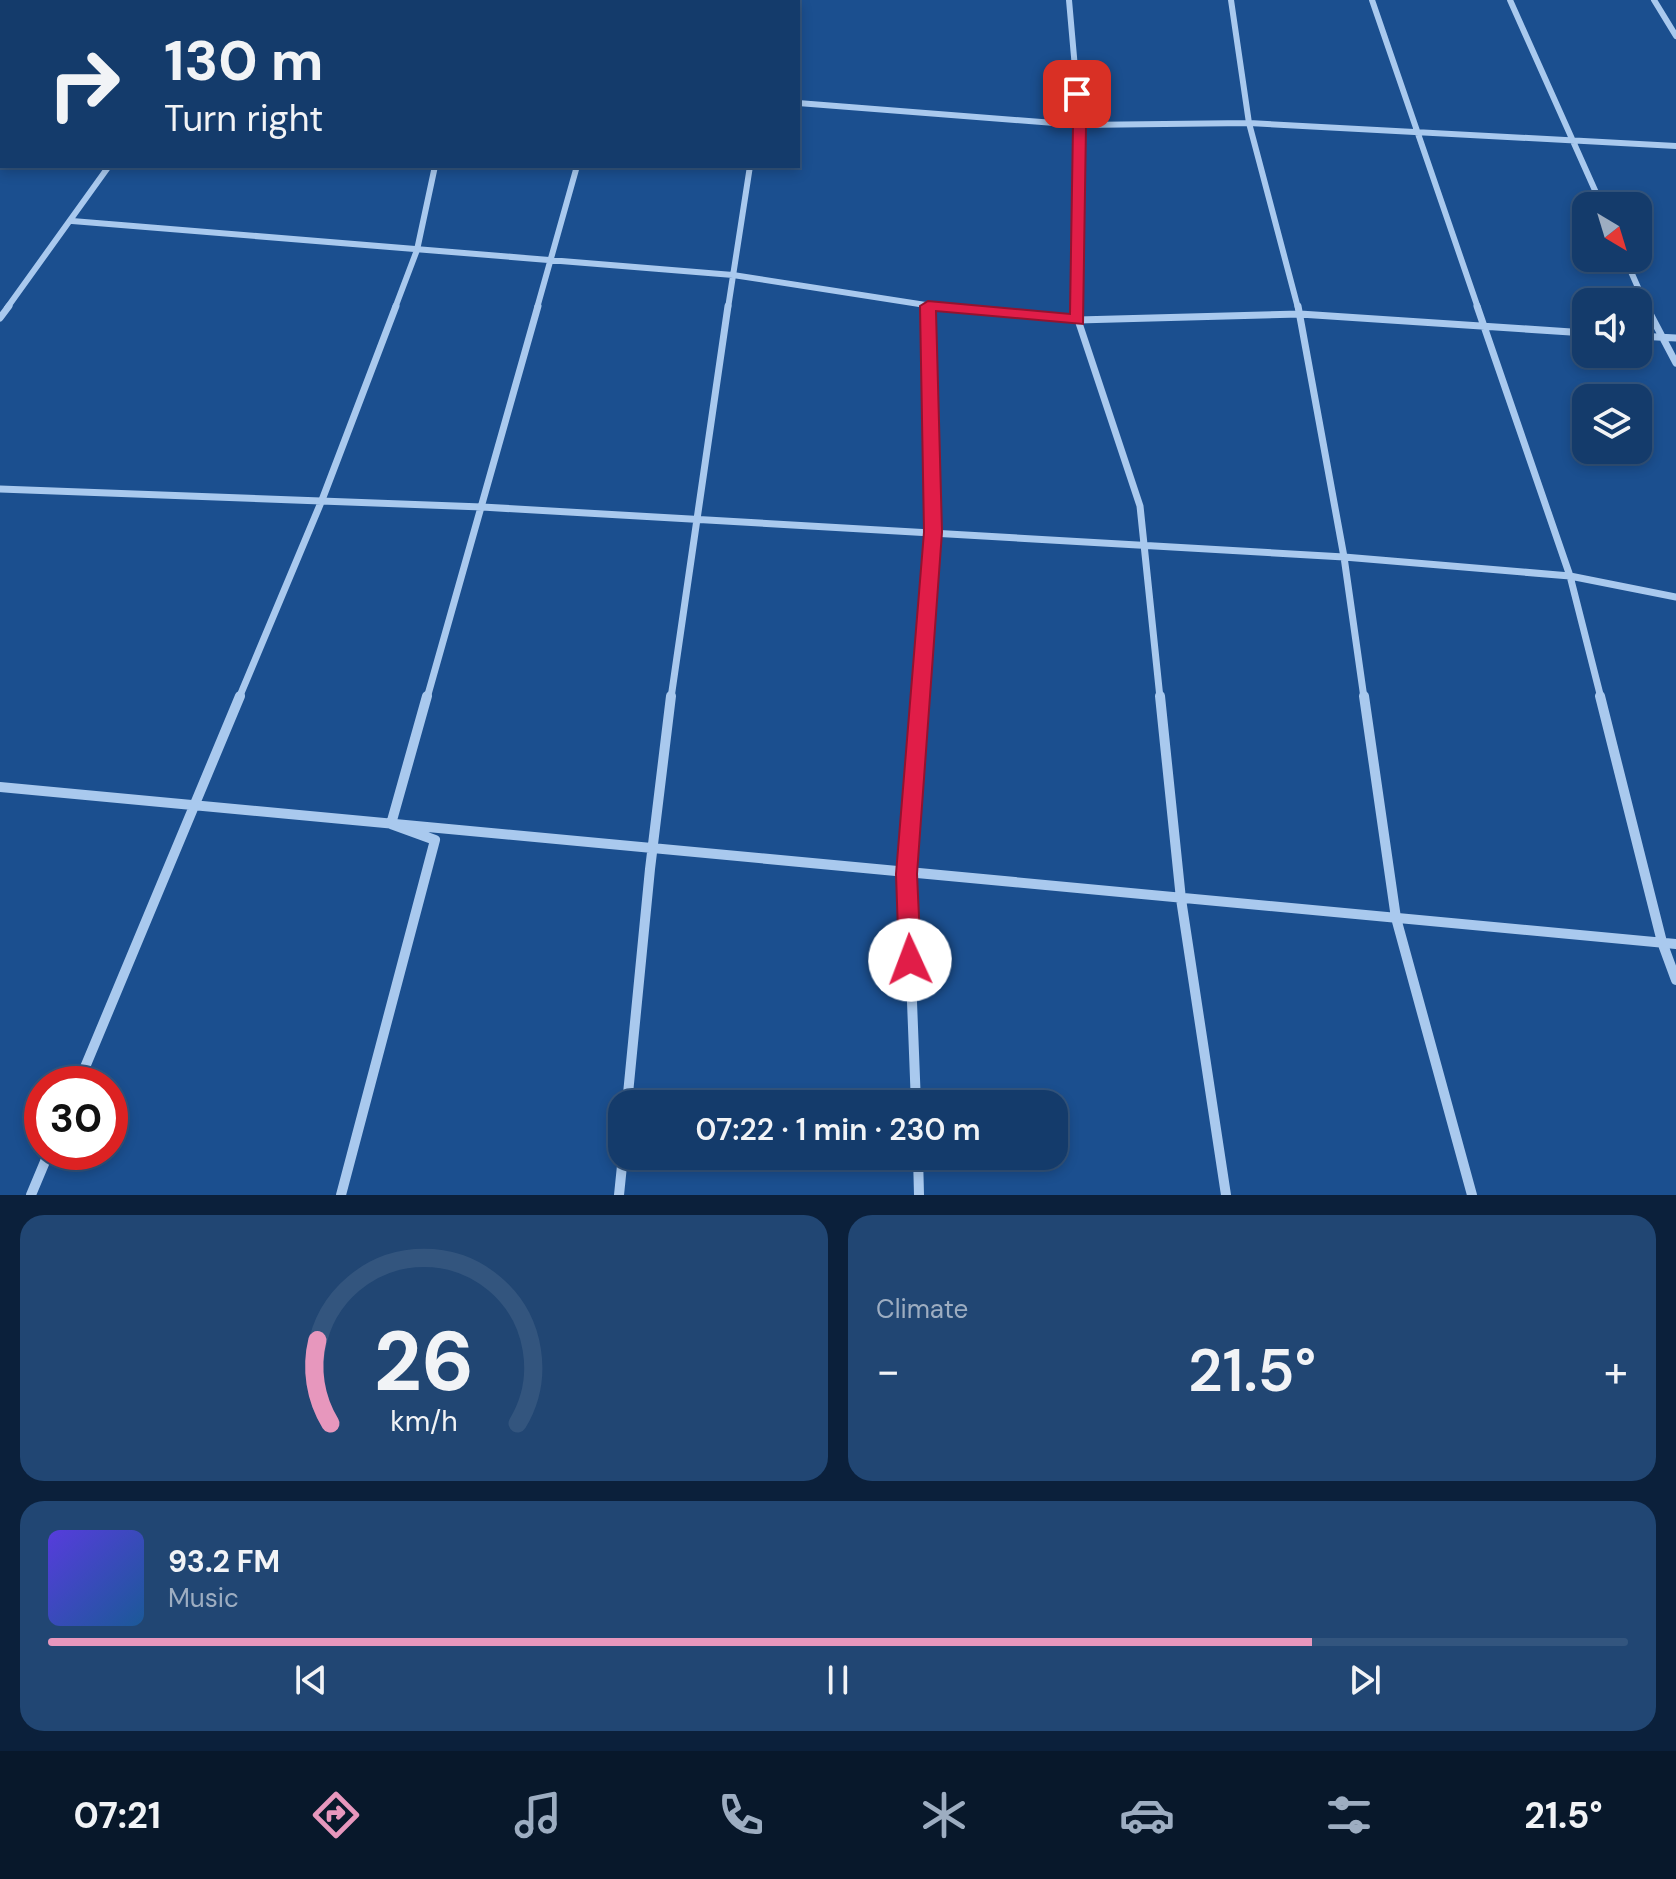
<!DOCTYPE html>
<html lang="en">
<head>
<meta charset="utf-8">
<style>
	body { margin:0; font-family:"DM Sans",sans-serif; background:#214673; color:#f1f3f6; height:100vh; display:flex; flex-direction:column; font-size:30px; white-space:nowrap }
	* { box-sizing:border-box; margin:0 }
	p { font-size:26px; color:#9dadc1 }
	.icon { flex:none; width:44px; height:44px; fill:none; stroke:currentColor; stroke-width:2; stroke-linecap:round; stroke-linejoin:round }
	.map { position:relative; height:1195px; overflow:hidden }
	.drawer { display:flex; flex-direction:column; gap:20px; padding:20px; background:#0b203b; flex:1 }
	.drawer>* { flex:none }
	.guide { position:absolute; left:0px; top:0px; width:800px; height:168px; box-shadow:0 4px 12px #0003,0 0 0 2px #33557e; background:#143b6b; color:#f1f3f6; overflow:hidden }
	.needle { width:52px; rotate:142deg }
	.controls { position:absolute; left:1572px; top:192px; display:grid; gap:16px }
	.controls a { display:grid; place-items:center; width:80px; height:80px; border-radius:16px; background:#143b6b; box-shadow:0 4px 12px #0003,0 0 0 2px #33557e; font-size:40px }
	.speed { position:absolute; left:24px; top:1066px; display:flex; gap:16px; font-size:40px; font-weight:700; text-align:center }
	.speed>* { display:grid; place-content:center; width:104px; height:104px; border-radius:50%; background:#143b6b; box-shadow:0 4px 12px #0003,0 0 0 2px #33557e; line-height:1 }
	.speed .limit { border:12px solid #d22; background:#fff; color:#111 }
	.pin { position:absolute; display:grid; place-items:center; width:68px; height:68px; color:#fff; margin:-34px; border-radius:16px; box-shadow:0 4px 12px #0006 }
	.me { position:absolute; width:88px; margin:-44px; rotate:358deg; stroke-linejoin:round; filter:drop-shadow(0 0 6px #0008) }
	.turn { display:flex; align-items:center; gap:28px; height:168px; padding:0 32px; font-size:36px }
	.turn .icon { width:104px; height:104px; stroke-width:2.5 }
	.turn b { display:block; font-size:56px; line-height:68px }
	.big { font-size:60px; font-weight:600; line-height:1.1 }
	.drawer .widget { flex:1; display:flex; flex-direction:column; justify-content:center; gap:12px; min-width:0; padding:0 28px; border-radius:24px; background:#214673 }
	.drawer .dial { align-items:center; gap:0 }
	.dial svg { height:208px; overflow:visible; fill:none; stroke:#33557e; stroke-width:7; stroke-linecap:round; text-anchor:middle }
	.dial text { fill:#f1f3f6; stroke:none }
	.song { display:flex; align-items:center; gap:24px }
	.cover { width:96px; height:96px; border-radius:12px; background:linear-gradient(135deg,hsl(250 70% 55%),hsl(210 70% 35%)) }
	.played { height:8px; border-radius:4px; background:linear-gradient(90deg,#e797bd 80%,#33557e 80%) }
	.keys { display:flex; justify-content:space-around; direction:ltr }
	.heat { display:flex; justify-content:space-between; align-items:center; font-size:44px; direction:ltr }
	.drawer .tiles { flex:1; display:grid; gap:20px; grid-template-columns:1fr 1fr }
	.widget:last-child { grid-column:span 2 }
	.trip { position:absolute; left:608px; top:1090px; width:460px; height:80px; border-radius:24px; background:#143b6b; box-shadow:0 4px 12px #0003,0 0 0 2px #33557e; font-weight:600; line-height:80px; text-align:center }
	.tabs { display:flex; height:128px; justify-content:space-around; align-items:center; background:#08182b; color:#9dadc1 }
	.tabs .icon { width:56px; height:56px }
	.tabs .active { color:#e797bd }
	.tabs b { font-size:36px; color:#f1f3f6 }
	.map>svg:first-child { display:block }
	.lines { fill:none; stroke-linecap:round; stroke-linejoin:round }
	.street-far2 { stroke:#a9c9ee; stroke-width:6 }
	.street-far1 { stroke:#a9c9ee; stroke-width:7 }
	.street { stroke:#a9c9ee; stroke-width:10 }
	.route { fill:#e11d48; stroke:#92132f; stroke-width:2 }
</style>
</head>
<body>
<div class="map">
<svg width="1676" height="1195" viewBox="0 0 1676 1195">
	<rect width="100%" height="100%" fill="#1b4f8f"/>
	<g class="lines">
		<!-- street-far2 -->
		<path class="street-far2" d="M1069 0 1080 125 1078 308
			M1231 0 1249 123 1298 308
			M1372 0 1478 308
			M1510 0 1602 206
			M1654 0 1676 36
			M798 103 1080 125 1249 123 1676 146
			M72 221 733 275 945 308
			M1625 258 1647 308
			M7 308 109 166
			M395 308 417 250 435 166
			M537 308 577 166
			M728 308 750 166"/>
		<!-- street-far1 -->
		<path class="street-far1" d="M926 306 1078 320 1300 314 1586 333
			M1078 306V320L1140 506 1160 698
			M1298 306 1344 557 1364 698
			M1477 306 1570 576 1601 698
			M1646 306 1676 363
			M0 318 9 306
			M1638 336 1676 338
			M0 489 482 507 1344 557 1570 576 1676 597
			M239 698 322 500 396 306
			M427 698 538 306
			M671 698 728 306
			M920 698 933 532 928 306"/>
		<!-- street -->
		<path class="street" d="M1160 696 1181 899 1226 1195
			M1364 696 1396 918 1472 1195
			M1600 696 1662 942 1676 980
			M0 787 1676 944
			M78 1084 240 696
			M627 1104 650 869 671 696
			M916 1104 907 874 921 696
			M918 1156 919 1195
			M31 1195 49 1152
			M341 1195 435 840 391 824 427 696
			M619 1195 623 1156"/>
	</g>
	<!-- route -->
	<path class="route" d="M1077 90 1084 94 1086 125 1083 324 936 311 942 532 917 874 921 960 918 968 910 971 902 968 899 960 896 874 924 532 920 306 928 301 1070 314 1073 125 1071 94Z"/>
</svg>
<div class="controls">
<a><svg class="needle" viewBox="-14 -14 28 28"><path d="M0-13l5 13h-10z" fill="#e53935"/><path d="M0 13l5-13h-10z" fill="#9dadc1"/></svg></a>
<a><svg class="icon" aria-label="sound" viewBox="0 0 24 24"><path d="M4 9h4l5-4v14l-5-4H4zM17 9q2 3 0 6"/></svg></a>
<a><svg class="icon" aria-label="layers" viewBox="0 0 24 24"><path d="M12 4l9 5-9 5-9-5zM3 14l9 5 9-5"/></svg></a>
</div>
<div class="speed"><div class="limit">30</div></div>
<div class="pin" style="left:1077px;top:94px;background:#d93025"><svg class="icon" aria-label="arrive" viewBox="0 0 24 24"><path d="M6 21V4h12l-3 4 3 4H6"/></svg></div>
<svg class="me" style="left:910px;top:960px" viewBox="-20 -20 40 40"><circle r="19" fill="#fff"/><path d="M0-13L10 11 0 6-10 11z" fill="#e11d48"/></svg>
<div class="trip">07:22 · 1 min · 230 m</div>
<div class="guide">
<div class="turn"><svg class="icon" aria-label="right" viewBox="0 0 24 24"><path d="M7 20v-9h11M14 6l5 5-5 5"/></svg><div><b>130 m</b>Turn right</div></div>
</div>
</div>
<section class="drawer">
<div class="tiles">
<div class="widget dial"><svg viewBox="0 0 100 80">
<path d="M14 69A42 42 0 1 1 86 69"/>
<path d="M14 69A42 42 0 0 1 9 37" stroke="#e797bd"/>
<text x="50" y="56" font-size="32" font-weight="700">26</text>
<text x="50" y="72" font-size="11">km/h</text>
</svg></div>
<div class="widget"><p>Climate</p>
<div class="heat"><a>−</a><b class="big">21.5°</b><a>+</a></div>
</div>
<div class="widget">
<div class="song"><i class="cover"></i><div><b>93.2 FM</b><p>Music</p></div></div>
<div class="played"></div>
<div class="keys"><svg class="icon" aria-label="previous" viewBox="0 0 24 24"><path d="M18 5L8 12l10 7zM5 5v14"/></svg><svg class="icon" aria-label="pause" viewBox="0 0 24 24"><path d="M8 5v14M16 5v14"/></svg><svg class="icon" aria-label="next" viewBox="0 0 24 24"><path d="M6 5l10 7-10 7zM19 5v14"/></svg></div>
</div>
</div>
</section>
<nav class="tabs">
<b>07:21</b>
<svg class="icon active" aria-label="directions" viewBox="0 0 24 24"><path d="M12 3l9 9-9 9-9-9zM9 14v-3h6M13 9l2 2-2 2"/></svg>
<svg class="icon" aria-label="music" viewBox="0 0 24 24"><path d="M9 18V5l10-2v13"/><circle cx="6" cy="18" r="3"/><circle cx="16" cy="16" r="3"/></svg>
<svg class="icon" aria-label="phone" viewBox="0 0 24 24"><path d="M5 4h4l2 5-3 2q2 4 5 5l2-3 5 2v4C11 20 4 13 5 4z"/></svg>
<svg class="icon" aria-label="climate" viewBox="0 0 24 24"><path d="M12 3v18M4 7l16 10M4 17L20 7"/></svg>
<svg class="icon" aria-label="car" viewBox="0 0 24 24"><path d="M5 17H2v-5l4-1 3-4h7l3 4 3 1v5h-3M9 17h6M6 11h13"/><circle cx="7" cy="17" r="2"/><circle cx="17" cy="17" r="2"/></svg>
<svg class="icon" aria-label="filters" viewBox="0 0 24 24"><path d="M4 7h16M4 17h16"/><circle cx="9" cy="7" r="2"/><circle cx="15" cy="17" r="2"/></svg>
<b>21.5°</b>
</nav>
</body>
</html>
